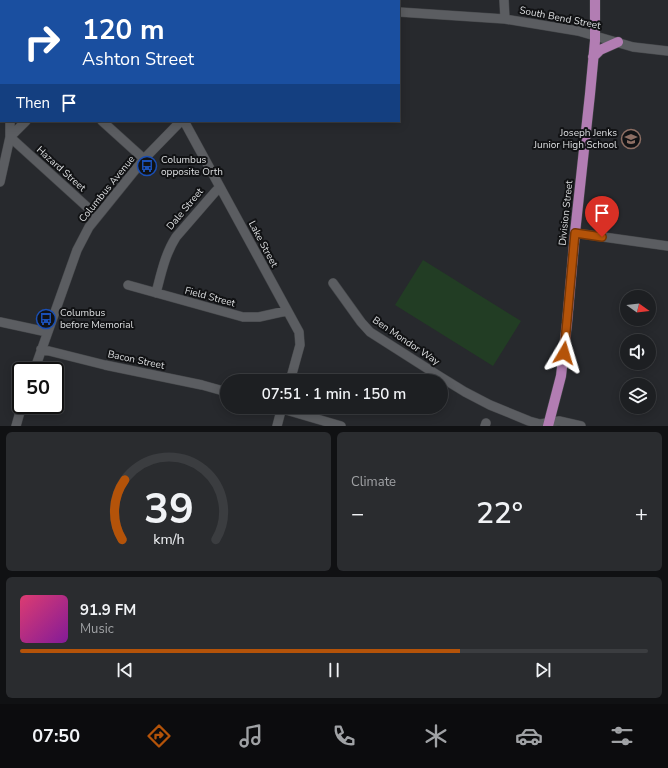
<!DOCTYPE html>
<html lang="en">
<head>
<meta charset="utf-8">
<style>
	body { margin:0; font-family:"Nunito Sans",sans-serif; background:#2a2c2f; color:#f1f3f6; height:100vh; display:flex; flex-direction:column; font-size:15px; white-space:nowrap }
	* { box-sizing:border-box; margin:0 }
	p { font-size:13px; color:#a0a2a5 }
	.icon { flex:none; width:22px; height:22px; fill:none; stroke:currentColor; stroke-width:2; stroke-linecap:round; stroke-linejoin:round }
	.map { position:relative; height:426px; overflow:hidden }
	.drawer { display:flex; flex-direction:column; gap:6px; padding:6px; background:#101113; flex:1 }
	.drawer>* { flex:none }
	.guide { position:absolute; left:0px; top:0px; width:400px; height:122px; box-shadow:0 2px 10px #0003,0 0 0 1px #3b3d40; background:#1a4fa0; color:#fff; overflow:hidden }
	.needle { width:26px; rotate:104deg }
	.fabs { position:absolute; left:620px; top:290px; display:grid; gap:8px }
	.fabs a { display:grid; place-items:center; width:36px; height:36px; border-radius:50%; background:#1d1f22; box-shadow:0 2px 10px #0003,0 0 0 1px #3b3d40; font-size:20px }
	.speed { position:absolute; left:12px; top:362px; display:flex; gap:8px; font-size:20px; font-weight:700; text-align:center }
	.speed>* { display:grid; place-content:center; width:52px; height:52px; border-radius:50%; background:#1d1f22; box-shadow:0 2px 10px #0003,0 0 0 1px #3b3d40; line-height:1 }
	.speed .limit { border:2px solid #111; border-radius:6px; background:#fff; color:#111 }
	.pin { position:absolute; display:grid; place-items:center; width:34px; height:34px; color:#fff; margin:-41px -17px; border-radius:50% 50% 50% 0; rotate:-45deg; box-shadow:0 0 4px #0007 }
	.pin .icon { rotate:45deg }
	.me { position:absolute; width:44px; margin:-22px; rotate:7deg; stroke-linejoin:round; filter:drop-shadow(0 0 3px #0008) }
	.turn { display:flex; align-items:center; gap:14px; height:84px; padding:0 16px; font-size:18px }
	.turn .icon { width:52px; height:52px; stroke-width:2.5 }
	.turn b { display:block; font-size:28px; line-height:34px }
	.then { display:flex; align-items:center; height:38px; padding:0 16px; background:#0003; gap:8px; font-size:15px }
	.big { font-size:30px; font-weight:600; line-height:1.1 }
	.drawer .tile { flex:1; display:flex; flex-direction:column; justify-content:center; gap:6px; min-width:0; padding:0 14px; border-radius:6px; background:#2a2c2f }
	.drawer .dial { align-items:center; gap:0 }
	.dial svg { height:104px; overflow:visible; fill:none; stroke:#3b3d40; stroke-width:7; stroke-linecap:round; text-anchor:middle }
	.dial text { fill:#f1f3f6; stroke:none }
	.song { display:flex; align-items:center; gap:12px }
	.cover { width:48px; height:48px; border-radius:6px; background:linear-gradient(135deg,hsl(340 70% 55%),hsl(290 70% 35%)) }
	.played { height:4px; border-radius:2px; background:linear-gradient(90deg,#b45309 70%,#3b3d40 70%) }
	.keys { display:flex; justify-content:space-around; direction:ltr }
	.heat { display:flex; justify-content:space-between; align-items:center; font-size:22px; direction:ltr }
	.drawer .tiles { flex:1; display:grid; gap:6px; grid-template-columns:1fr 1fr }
	.tile:last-child { grid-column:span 2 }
	.trip { position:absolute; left:220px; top:374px; width:228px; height:40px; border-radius:20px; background:#1d1f22; box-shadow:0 2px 10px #0003,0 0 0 1px #3b3d40; font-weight:600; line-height:40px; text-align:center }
	.tabs { display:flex; height:64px; justify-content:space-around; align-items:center; background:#0c0c0e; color:#a0a2a5 }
	.tabs .icon { width:28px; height:28px }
	.tabs .selected { color:#b45309 }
	.tabs b { font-size:18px; color:#f1f3f6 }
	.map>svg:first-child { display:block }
	.green { fill:#223d24 }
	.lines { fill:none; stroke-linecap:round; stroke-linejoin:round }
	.minor-casing { stroke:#45474a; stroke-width:10 }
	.major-casing { stroke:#45474a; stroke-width:11 }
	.minor { stroke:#5b5d61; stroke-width:9 }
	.major { stroke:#b27db3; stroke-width:10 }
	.route-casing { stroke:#753606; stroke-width:10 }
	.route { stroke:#b45309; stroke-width:7 }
	.labels { text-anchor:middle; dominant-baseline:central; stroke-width:4; stroke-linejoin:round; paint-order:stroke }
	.street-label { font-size:10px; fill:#dddfe1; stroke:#111214 }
	.poi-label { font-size:10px; fill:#dddfe1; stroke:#111214; text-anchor:start }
</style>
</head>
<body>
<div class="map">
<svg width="668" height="426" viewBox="0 0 668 426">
	<rect width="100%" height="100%" fill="#27292d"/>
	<!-- green -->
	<path class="green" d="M423 260 521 321 493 366 395 305Z"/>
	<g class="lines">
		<defs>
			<path id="minor" d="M78 0 79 1
				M180 0 182 1
				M222 0V1
				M367 0V1
				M504 0 505 19
				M8 1 9 0
				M356 1V0
				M0 12 1 11
				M399 12 505 19 578 31 633 47 668 51
				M0 87 1 89
				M26 121 10 137 97 216
				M102 121 144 159
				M184 121 299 332 300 345 290 381
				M0 182 10 137V121
				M575 233 668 246
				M333 283 361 322 370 332 439 376 465 392 490 405 529 421 540 424 559 421 581 426
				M128 285 243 317H259L286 311
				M156 293C161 274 165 254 176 237L215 192 220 187
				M0 322 47 332
				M41 349 105 365 202 385 227 392
				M34 371 77 250 89 227 144 159 181 121
				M276 407 341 426
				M16 426 22 405
				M277 426 282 407
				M485 426 486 423"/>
			<path id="major" d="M593 57 600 50 618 42
				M548 426 561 376 567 323 575 233 590 94 595 41V0"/>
		</defs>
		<!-- minor casing -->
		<use href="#minor" class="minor-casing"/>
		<!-- major casing -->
		<use href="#major" class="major-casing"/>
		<!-- minor -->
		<use href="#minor" class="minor"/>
		<!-- major -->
		<use href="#major" class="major"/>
	</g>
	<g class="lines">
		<defs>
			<path id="route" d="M564 353 575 233 602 237"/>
		</defs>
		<!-- route casing -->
		<use href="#route" class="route-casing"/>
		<!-- route -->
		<use href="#route" class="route"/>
	</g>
	<!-- icons -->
	<defs>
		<symbol id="school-ring" viewBox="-11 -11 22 22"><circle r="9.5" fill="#111214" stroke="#8d6e63" stroke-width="1.5"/><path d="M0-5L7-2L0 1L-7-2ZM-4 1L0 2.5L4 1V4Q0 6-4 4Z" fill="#8d6e63"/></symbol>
		<symbol id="bus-ring" viewBox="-11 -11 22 22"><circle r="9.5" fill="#111214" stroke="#1a4fb4" stroke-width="1.5"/><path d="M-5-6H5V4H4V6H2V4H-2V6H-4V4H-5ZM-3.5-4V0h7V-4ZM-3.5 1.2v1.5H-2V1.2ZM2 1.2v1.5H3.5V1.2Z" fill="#1a4fb4"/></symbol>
	</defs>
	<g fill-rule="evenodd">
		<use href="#school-ring" x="620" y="128" width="22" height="22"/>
		<use href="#bus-ring" x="136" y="155" width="22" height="22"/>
		<use href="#bus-ring" x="35" y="308" width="22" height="22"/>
	</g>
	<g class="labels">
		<!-- street labels -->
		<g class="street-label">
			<text transform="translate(560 18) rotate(11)">South Bend Street</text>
			<text transform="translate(61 169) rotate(42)">Hazard Street</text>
			<text transform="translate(107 189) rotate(-51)">Columbus Avenue</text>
			<text transform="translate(185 209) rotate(-50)">Dale Street</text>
			<text transform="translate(566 213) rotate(-84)">Division Street</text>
			<text transform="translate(263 244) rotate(62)">Lake Street</text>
			<text transform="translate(210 297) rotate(15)">Field Street</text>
			<text transform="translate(406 341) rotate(34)">Ben Mondor Way</text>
			<text transform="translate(136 360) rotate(12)">Bacon Street</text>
		</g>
		<!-- poi labels -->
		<g class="poi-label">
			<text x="617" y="133" text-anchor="end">Joseph Jenks<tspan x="617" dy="12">Junior High School</tspan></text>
			<text x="161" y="160">Columbus<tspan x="161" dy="12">opposite Orth</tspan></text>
			<text x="60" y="313">Columbus<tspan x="60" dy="12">before Memorial</tspan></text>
		</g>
	</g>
</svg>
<div class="fabs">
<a><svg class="needle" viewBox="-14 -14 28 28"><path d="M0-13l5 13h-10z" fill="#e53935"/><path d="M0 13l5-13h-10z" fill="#a0a2a5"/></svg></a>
<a><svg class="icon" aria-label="sound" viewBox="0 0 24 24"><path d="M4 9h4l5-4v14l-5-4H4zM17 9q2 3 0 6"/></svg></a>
<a><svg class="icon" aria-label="layers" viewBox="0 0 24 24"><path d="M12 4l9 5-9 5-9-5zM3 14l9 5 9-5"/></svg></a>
</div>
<div class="speed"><div class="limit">50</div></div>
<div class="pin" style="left:602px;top:237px;background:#d93025"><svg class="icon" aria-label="arrive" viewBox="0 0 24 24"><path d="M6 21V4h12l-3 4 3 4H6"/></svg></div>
<svg class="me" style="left:564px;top:353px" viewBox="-20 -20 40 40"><path d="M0-17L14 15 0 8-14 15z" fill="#b45309" stroke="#fff" stroke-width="4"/></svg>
<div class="trip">07:51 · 1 min · 150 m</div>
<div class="guide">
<div class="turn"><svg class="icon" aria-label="right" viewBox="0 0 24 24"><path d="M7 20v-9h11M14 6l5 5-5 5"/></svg><div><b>120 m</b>Ashton Street</div></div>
<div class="then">Then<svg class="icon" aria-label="arrive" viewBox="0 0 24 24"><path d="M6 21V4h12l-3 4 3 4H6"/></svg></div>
</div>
</div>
<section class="drawer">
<div class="tiles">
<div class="tile dial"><svg viewBox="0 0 100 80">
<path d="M14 69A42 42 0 1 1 86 69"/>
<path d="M14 69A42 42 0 0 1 16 23" stroke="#b45309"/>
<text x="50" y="56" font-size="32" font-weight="700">39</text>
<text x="50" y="72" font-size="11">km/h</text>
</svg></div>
<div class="tile"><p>Climate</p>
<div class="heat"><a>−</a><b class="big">22°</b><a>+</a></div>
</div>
<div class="tile">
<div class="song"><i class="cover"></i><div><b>91.9 FM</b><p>Music</p></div></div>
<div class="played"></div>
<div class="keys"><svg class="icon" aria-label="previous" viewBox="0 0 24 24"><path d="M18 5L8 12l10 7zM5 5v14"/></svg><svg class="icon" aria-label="pause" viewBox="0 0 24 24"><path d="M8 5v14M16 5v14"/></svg><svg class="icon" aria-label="next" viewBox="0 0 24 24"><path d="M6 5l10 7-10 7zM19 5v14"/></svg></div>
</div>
</div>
</section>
<nav class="tabs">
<b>07:50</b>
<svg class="icon selected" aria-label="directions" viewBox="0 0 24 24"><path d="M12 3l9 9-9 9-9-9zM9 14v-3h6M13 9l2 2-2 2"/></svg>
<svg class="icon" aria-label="music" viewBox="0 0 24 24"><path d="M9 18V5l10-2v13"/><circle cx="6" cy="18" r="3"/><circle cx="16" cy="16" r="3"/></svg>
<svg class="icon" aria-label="phone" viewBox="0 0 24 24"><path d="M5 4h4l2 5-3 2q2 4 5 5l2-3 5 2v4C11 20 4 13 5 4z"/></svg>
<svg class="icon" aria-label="climate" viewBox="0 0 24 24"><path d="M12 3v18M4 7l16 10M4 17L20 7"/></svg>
<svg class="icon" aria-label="car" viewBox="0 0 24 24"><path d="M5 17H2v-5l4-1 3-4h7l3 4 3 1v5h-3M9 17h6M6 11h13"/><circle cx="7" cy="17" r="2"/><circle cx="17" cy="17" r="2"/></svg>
<svg class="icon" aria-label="filters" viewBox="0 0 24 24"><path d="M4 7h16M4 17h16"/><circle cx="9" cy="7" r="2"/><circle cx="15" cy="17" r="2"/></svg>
</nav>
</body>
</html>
